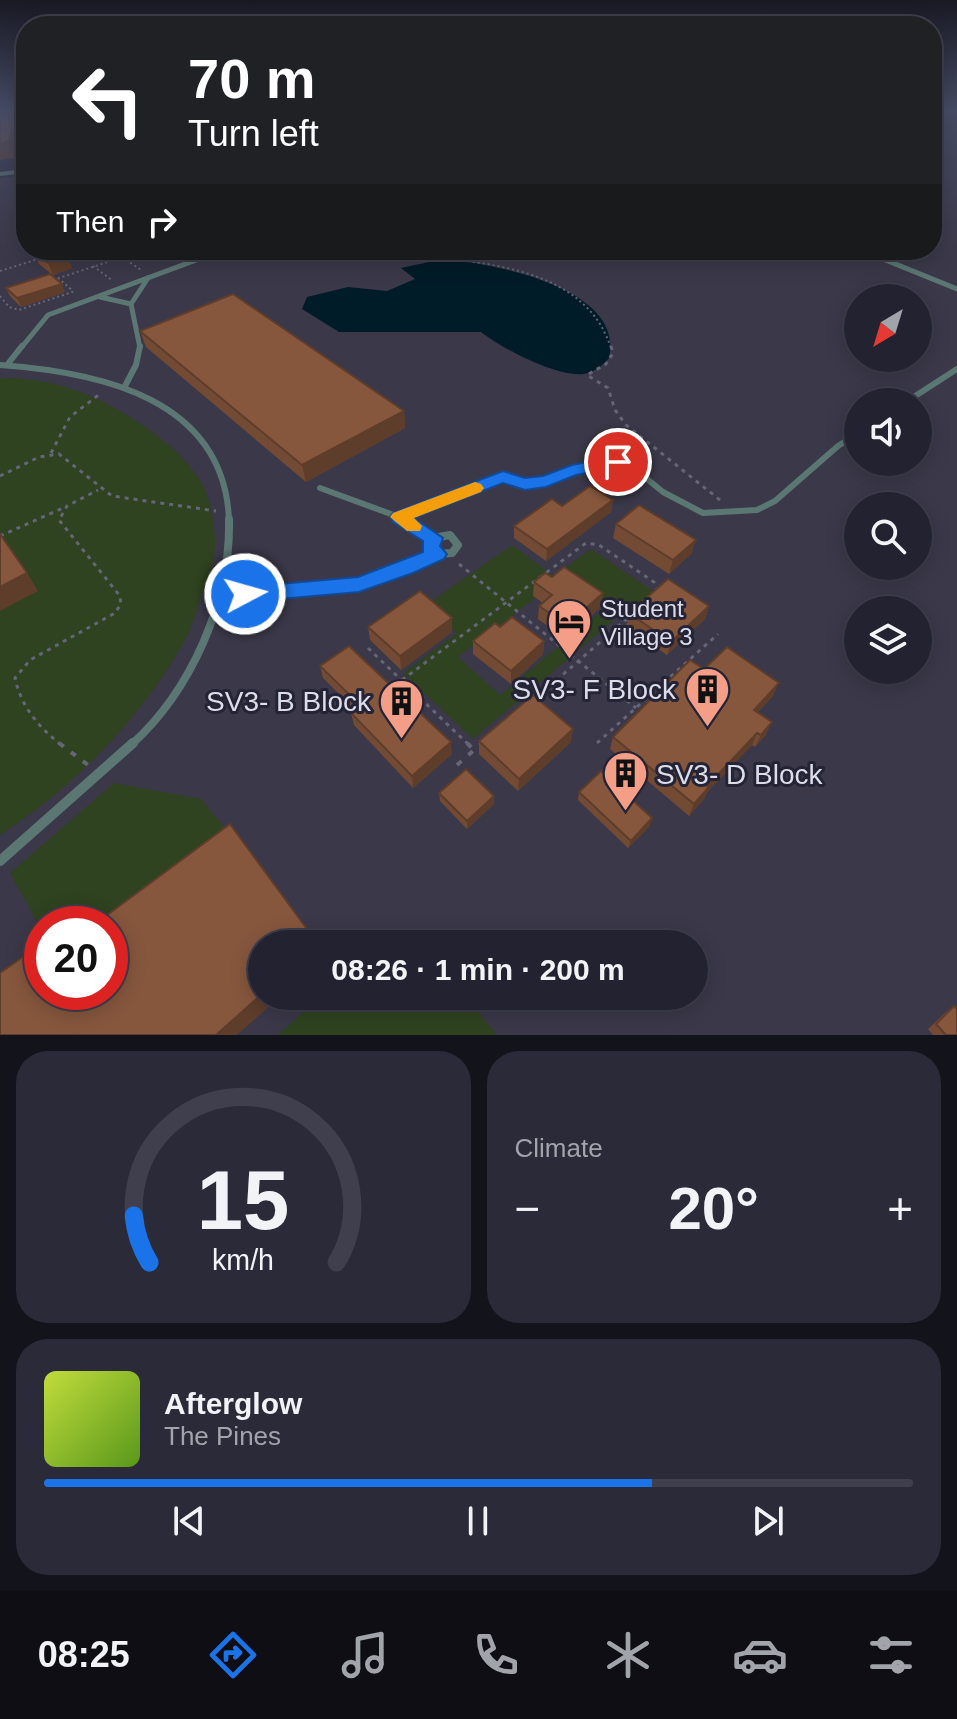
<!DOCTYPE html>
<html lang="en">
<head>
<meta charset="utf-8">
<style>
	body { margin:0; font-family:Helvetica,sans-serif; background:#2a2a39; color:#f1f3f6; height:100vh; display:flex; flex-direction:column; font-size:30px; white-space:nowrap }
	* { box-sizing:border-box; margin:0 }
	p { font-size:26px; color:#a2a4ab }
	.icon { flex:none; width:44px; height:44px; fill:none; stroke:currentColor; stroke-width:2; stroke-linecap:round; stroke-linejoin:round }
	.map { position:relative; height:1035px; overflow:hidden }
	.sheet { display:flex; flex-direction:column; gap:16px; padding:16px; background:#13131b; flex:1 }
	.sheet>* { flex:none }
	.banner { position:absolute; left:16px; top:16px; width:926px; height:244px; border-radius:32px; box-shadow:0 4px 20px #0003,0 0 0 2px #3f3f4d; background:#202124; color:#fff; overflow:hidden }
	.needle { width:52px; rotate:218deg }
	.controls { position:absolute; left:844px; top:284px; display:grid; gap:16px }
	.controls a { display:grid; place-items:center; width:88px; height:88px; border-radius:50%; background:#222231; box-shadow:0 4px 20px #0003,0 0 0 2px #3f3f4d; font-size:40px }
	.speed { position:absolute; left:24px; top:906px; display:flex; gap:16px; font-size:40px; font-weight:700; text-align:center }
	.speed>* { display:grid; place-content:center; width:104px; height:104px; border-radius:50%; background:#222231; box-shadow:0 4px 20px #0003,0 0 0 2px #3f3f4d; line-height:1 }
	.speed .limit { border:12px solid #d22; background:#fff; color:#111 }
	.pin { position:absolute; display:grid; place-items:center; width:68px; height:68px; color:#fff; margin:-34px; border:4px solid #fff; border-radius:50%; box-shadow:0 2px 8px #0007 }
	.me { position:absolute; width:88px; margin:-44px; rotate:84deg; stroke-linejoin:round; filter:drop-shadow(0 0 6px #0008) }
	.turn { display:flex; align-items:center; gap:28px; height:168px; padding:0 40px; font-size:36px }
	.turn .icon { width:104px; height:104px; stroke-width:2.5 }
	.turn b { display:block; font-size:56px; line-height:68px }
	.then { display:flex; align-items:center; height:76px; padding:0 40px; background:#0003; gap:16px; font-size:30px }
	.big { font-size:60px; font-weight:700; line-height:1.1 }
	.sheet .tile { flex:1; display:flex; flex-direction:column; justify-content:center; gap:12px; min-width:0; padding:0 28px; border-radius:32px; background:#2a2a39 }
	.sheet .dial { align-items:center; gap:0 }
	.dial svg { height:208px; overflow:visible; fill:none; stroke:#3f3f4d; stroke-width:7; stroke-linecap:round; text-anchor:middle }
	.dial text { fill:#f1f3f6; stroke:none }
	.song { display:flex; align-items:center; gap:24px }
	.cover { width:96px; height:96px; border-radius:12px; background:linear-gradient(135deg,hsl(70 70% 55%),hsl(90 70% 35%)) }
	.played { height:8px; border-radius:4px; background:linear-gradient(90deg,#1a73e8 70%,#3f3f4d 70%) }
	.keys { display:flex; justify-content:space-around; direction:ltr }
	.heat { display:flex; justify-content:space-between; align-items:center; font-size:44px; direction:ltr }
	.sheet .tiles { flex:1; display:grid; gap:16px; grid-template-columns:1fr 1fr }
	.tile:last-child { grid-column:span 2 }
	.trip { position:absolute; left:248px; top:930px; width:460px; height:80px; border-radius:40px; background:#222231; box-shadow:0 4px 20px #0003,0 0 0 2px #3f3f4d; font-weight:700; line-height:80px; text-align:center }
	.tab-bar { display:flex; height:128px; justify-content:space-around; align-items:center; background:#0e0e14; color:#a2a4ab }
	.tab-bar .icon { width:56px; height:56px }
	.tab-bar .current { color:#1a73e8 }
	.tab-bar b { font-size:36px; color:#f1f3f6 }
	.map>svg:first-child { display:block }
	.education { fill:#3b3849; fill-rule:evenodd }
	.green { fill:#2f4320 }
	.water { fill:#001c28 }
	.lines { fill:none; stroke-linecap:round; stroke-linejoin:round }
	.path-far2 { stroke:#646576; stroke-width:2; stroke-dasharray:2 3; stroke-linecap:butt }
	.path-far1 { stroke:#646576; stroke-width:3; stroke-dasharray:4 5; stroke-linecap:butt }
	.path { stroke:#646576; stroke-width:4; stroke-dasharray:6 9; stroke-linecap:butt }
	.lane-far4 { stroke:#5b7773; stroke-width:4 }
	.lane-far3 { stroke:#5b7773; stroke-width:5 }
	.lane-far2 { stroke:#5b7773; stroke-width:6 }
	.lane-far1 { stroke:#5b7773; stroke-width:8 }
	.lane { stroke:#5b7773; stroke-width:10 }
	.wall { fill:#734b34 }
	.shaded-wall { fill:#5e3d2b }
	.building { fill:#86573d; stroke:#5e3d2b; stroke-width:2 }
	.route { fill:#1a73e8; stroke:#114b97; stroke-width:2 }
	.slow { fill:#f59e0b }
	.labels { text-anchor:middle; dominant-baseline:central; stroke-width:6; stroke-linejoin:round; paint-order:stroke }
	.poi-label { font-size:24px; fill:#dcdde9; stroke:#242436; text-anchor:start }
	.near-poi-label { font-size:28px; fill:#dcdde9; stroke:#242436; text-anchor:end }
</style>
</head>
<body>
<div class="map">
<svg width="957" height="1035" viewBox="0 0 957 1035">
	<rect width="100%" height="100%" fill="#2d2e41"/>
	<!-- education -->
	<path class="education" d="M932 111H957V1035H0V178L26 175V250H932ZM858 298H918V358H858ZM858 402H918V462H858ZM858 506H918V566H858ZM858 610H918V670H858ZM42 924H110V992H42ZM262 944H694V996H262Z"/>
	<!-- green -->
	<path class="green" d="M0 378C56 377 102 397 147 428 168 443 194 465 205 490 213 509 218 542 213 562 211 574 205 586 201 597 196 612 192 629 184 642 140 720 74 787 0 835Z
		M512 545 559 580 458 657 500 695 600 612 613 621 473 739 403 673 457 633 426 605Z
		M591 549 653 591 624 616 561 571Z
		M114 783 201 799 231 835 110 924H42V931L10 873Z
		M320 996H465L497 1035H278Z"/>
	<!-- water -->
	<path class="water" d="M443 259C490 263 626 287 609 358 604 364 597 370 588 373 563 381 501 348 481 332H339L302 309 307 297 348 287 387 291 415 279 401 268Z"/>
	<g class="lines">
		<!-- path-far2 -->
		<path class="path-far2" d="M61 253 70 250
			M122 257 141 270
			M453 259C516 267 589 280 611 348
			M93 266 113 281
			M0 271 38 259
			M58 278 73 291
			M53 280 144 250
			M0 296 9 307 19 310 75 291"/>
		<!-- path-far1 -->
		<path class="path-far1" d="M611 346 613 353 606 364 587 375 608 388 615 410 626 425 720 500
			M51 453 70 417 101 393
			M0 476 39 457 59 454 112 496 216 511
			M0 536 63 508
			M459 564 636 708
			M368 648 469 745
			M402 680 586 543 599 545 654 582 657 589
			M536 698 630 616
			M597 743 718 634
			M61 745C39 727 21 707 15 678L30 660 115 613 121 604 120 596 59 520 67 506 98 490"/>
		<!-- path -->
		<path class="path" d="M59 743 88 765
			M467 743 474 750
			M457 765 481 744"/>
		<!-- lane-far4 -->
		<path class="lane-far4" d="M0 174 26 171"/>
		<!-- lane-far3 -->
		<path class="lane-far3" d="M861 250 957 289
			M100 297 131 304
			M21 348 48 315 223 250
			M140 348 131 304 148 278"/>
		<!-- lane-far2 -->
		<path class="lane-far2" d="M0 365C99 372 225 398 229 521
			M7 365 22 346
			M125 386 136 365 140 346
			M906 402 957 369
			M320 488 399 517 503 477 525 484 546 482 572 471 618 462 641 474 663 492 703 513 757 510 775 501 838 446 858 433
			M399 517 406 521"/>
		<!-- lane-far1 -->
		<path class="lane-far1" d="M403 519 433 538
			M450 535 458 545 452 553 437 554 430 548 433 538Z
			M220 597 359 584 437 554
			M131 745C191 691 231 601 229 519"/>
		<!-- lane -->
		<path class="lane" d="M0 861 133 743"/>
	</g>
	<!-- wall -->
	<path class="wall" d="M34 252 67 257 72 268 53 275 39 264Z
		M6 288 65 292 21 307 10 296Z
		M140 331 404 411 405 428 306 482 146 347Z
		M613 500 611 512 546 561 514 538V526L562 506Z
		M616 524 692 553 669 574 613 538Z
		M534 582 601 607 565 639 538 619 539 606 543 603 533 596Z
		M709 606 705 619 667 655 626 626 629 613Z
		M368 627 452 632 401 670 370 640Z
		M500 627 544 641 543 654 511 684 473 654V641Z
		M320 666 452 754 413 788 354 725 351 713 355 710 323 678Z
		M704 669 773 696 758 712 766 735 755 747 752 745 707 792 704 799 689 816 610 749 613 737Z
		M479 741 571 742 518 791 479 754Z
		M579 792 650 826 628 848 578 800Z
		M439 793 494 796V804L467 829 440 801Z
		M954 1006 957 1035H933L928 1029 946 1012Z"/>
	<!-- shaded-wall -->
	<path class="shaded-wall" d="M26 126V143L18 144 16 158 0 160V143L12 128Z
		M114 250H128L115 254Z
		M67 257 72 268 53 275 48 263Z
		M62 284 65 292 21 307 17 298Z
		M404 411 405 428 306 482 302 465Z
		M613 500 611 512 546 561 547 549Z
		M696 540 692 553 669 574 673 560Z
		M27 573 38 591 0 611V587Z
		M603 593 601 607 565 639 567 625Z
		M709 606 705 619 667 655 671 642Z
		M452 618V632L401 670 400 656Z
		M544 641 543 654 511 684V671Z
		M779 683 773 696 749 722 754 710Z
		M772 722 766 735 755 747 761 735Z
		M573 729 571 742 518 791 519 779Z
		M757 733 752 745 707 792 704 799 689 816 694 804 707 786Z
		M451 742 452 754 413 788 412 776Z
		M494 796V804L467 829V821Z
		M652 818 650 826 628 848 631 841Z
		M24 956 39 968 31 972Z
		M262 994V996H281L237 1035H216Z"/>
	<!-- building -->
	<path class="building" d="M0 111H26V126L12 128 9 141 0 143Z
		M41 250H63L67 257 48 263 34 252Z
		M50 274 62 284 17 298 6 288Z
		M233 294 404 411 302 465 140 331Z
		M590 486 613 500 547 549 514 526 552 499 562 506Z
		M639 505 696 540 673 560 616 524Z
		M0 534 27 573 0 587Z
		M564 567 603 593 567 625 539 606 552 595 534 582 545 573 552 577Z
		M668 579 709 606 671 642 629 613Z
		M420 591 452 618 400 656 368 627Z
		M512 617 544 641 511 671 473 641 495 623 500 627Z
		M349 646 451 742 412 776 351 713 361 706 320 666Z
		M727 647 779 683 754 710 772 722 761 735 757 733 707 786 709 787 694 804 613 737 690 660 704 669Z
		M533 695 573 729 519 779 479 741Z
		M466 769 494 796 467 821 439 793Z
		M601 771 652 818 631 841 579 792Z
		M230 824 318 944H262V994L216 1035H0V973L24 956 31 972 42 963V992H110V924H95Z
		M954 1006 957 1009V1035H946L936 1024Z"/>
	<!-- sky -->
	<linearGradient id="sky" x2="0" y2="1"><stop stop-color="#191924"/><stop offset="0.43" stop-color="#464c65"/><stop offset="1" stop-color="#464c65" stop-opacity="0"/></linearGradient>
	<rect width="957" height="256" fill="url(#sky)"/>
	<!-- route -->
	<path class="route" d="M618 456 627 462 624 466 576 475 546 487 525 490 503 483 414 518 443 538 440 546 447 554 444 559 413 573 359 592 245 602 238 600 235 594 238 589 245 587 358 577 423 552V541L393 522 390 517 393 513 503 471 525 478 543 476 572 465Z"/>
	<!-- slow -->
	<path class="slow" d="M475 482 481 484 484 488 481 492 414 518 422 526 420 531H407L390 517 393 513Z"/>
	<!-- icons -->
	<defs>
		<symbol id="hotel-pin" viewBox="-11 -11 22 30"><path d="M0 17L-7.5 6A9.5 9.5 0 1 1 7.5 6Z" fill="#f49e87" stroke="#242436"/><path d="M-6-4.5h1.5V1H6V5H4.5V3h-9V5H-6ZM-4 0a1.8 1.8 0 1 1 3.6 0ZM.5 0V-2.5h3Q6-2.5 6 0Z" fill="#111"/></symbol>
		<symbol id="building-pin" viewBox="-11 -11 22 30"><path d="M0 17L-7.5 6A9.5 9.5 0 1 1 7.5 6Z" fill="#f49e87" stroke="#242436"/><path d="M-4-6H4V6H1V3H-1V6H-4ZM-2.5-4.3h1.7v1.8h-1.7ZM.8-4.3h1.7v1.8H.8ZM-2.5-1h1.7V.8h-1.7ZM.8-1h1.7V.8H.8Z" fill="#111"/></symbol>
	</defs>
	<g fill-rule="evenodd">
		<use href="#hotel-pin" x="544" y="596" width="51" height="69"/>
		<use href="#building-pin" x="682" y="664" width="51" height="69"/>
		<use href="#building-pin" x="376" y="676" width="51" height="69"/>
		<use href="#building-pin" x="600" y="748" width="51" height="69"/>
	</g>
	<g class="labels">
		<!-- poi labels -->
		<g class="poi-label">
			<text x="601" y="608">Student<tspan x="601" dy="28">Village 3</tspan></text>
		</g>
		<!-- near-poi labels -->
		<g class="near-poi-label">
			<text x="676" y="689">SV3- F Block</text>
			<text x="371" y="701">SV3- B Block</text>
			<text x="656" y="774" text-anchor="start">SV3- D Block</text>
		</g>
	</g>
</svg>
<div class="controls">
<a><svg class="needle" viewBox="-14 -14 28 28"><path d="M0-13l5 13h-10z" fill="#e53935"/><path d="M0 13l5-13h-10z" fill="#a2a4ab"/></svg></a>
<a><svg class="icon" aria-label="sound" viewBox="0 0 24 24"><path d="M4 9h4l5-4v14l-5-4H4zM17 9q2 3 0 6"/></svg></a>
<a><svg class="icon" aria-label="search" viewBox="0 0 24 24"><circle cx="10" cy="10" r="6"/><path d="M15 15l6 6"/></svg></a>
<a><svg class="icon" aria-label="layers" viewBox="0 0 24 24"><path d="M12 4l9 5-9 5-9-5zM3 14l9 5 9-5"/></svg></a>
</div>
<div class="speed"><div class="limit">20</div></div>
<div class="pin" style="left:618px;top:462px;background:#d93025"><svg class="icon" aria-label="arrive" viewBox="0 0 24 24"><path d="M6 21V4h12l-3 4 3 4H6"/></svg></div>
<svg class="me" style="left:245px;top:594px" viewBox="-20 -20 40 40"><circle r="17" fill="#1a73e8" stroke="#fff" stroke-width="3"/><path d="M0-11L8 9 0 5-8 9z" fill="#fff"/></svg>
<div class="trip">08:26 · 1 min · 200 m</div>
<div class="banner">
<div class="turn"><svg class="icon" aria-label="left" viewBox="0 0 24 24"><path d="M17 20v-9H6M10 6l-5 5 5 5"/></svg><div><b>70 m</b>Turn left</div></div>
<div class="then">Then<svg class="icon" aria-label="right" viewBox="0 0 24 24"><path d="M7 20v-9h11M14 6l5 5-5 5"/></svg></div>
</div>
</div>
<section class="sheet">
<div class="tiles">
<div class="tile dial"><svg viewBox="0 0 100 80">
<path d="M14 69A42 42 0 1 1 86 69"/>
<path d="M14 69A42 42 0 0 1 8 51" stroke="#1a73e8"/>
<text x="50" y="56" font-size="32" font-weight="700">15</text>
<text x="50" y="72" font-size="11">km/h</text>
</svg></div>
<div class="tile"><p>Climate</p>
<div class="heat"><a>−</a><b class="big">20°</b><a>+</a></div>
</div>
<div class="tile">
<div class="song"><i class="cover"></i><div><b>Afterglow</b><p>The Pines</p></div></div>
<div class="played"></div>
<div class="keys"><svg class="icon" aria-label="previous" viewBox="0 0 24 24"><path d="M18 5L8 12l10 7zM5 5v14"/></svg><svg class="icon" aria-label="pause" viewBox="0 0 24 24"><path d="M8 5v14M16 5v14"/></svg><svg class="icon" aria-label="next" viewBox="0 0 24 24"><path d="M6 5l10 7-10 7zM19 5v14"/></svg></div>
</div>
</div>
</section>
<nav class="tab-bar">
<b>08:25</b>
<svg class="icon current" aria-label="directions" viewBox="0 0 24 24"><path d="M12 3l9 9-9 9-9-9zM9 14v-3h6M13 9l2 2-2 2"/></svg>
<svg class="icon" aria-label="music" viewBox="0 0 24 24"><path d="M9 18V5l10-2v13"/><circle cx="6" cy="18" r="3"/><circle cx="16" cy="16" r="3"/></svg>
<svg class="icon" aria-label="phone" viewBox="0 0 24 24"><path d="M5 4h4l2 5-3 2q2 4 5 5l2-3 5 2v4C11 20 4 13 5 4z"/></svg>
<svg class="icon" aria-label="climate" viewBox="0 0 24 24"><path d="M12 3v18M4 7l16 10M4 17L20 7"/></svg>
<svg class="icon" aria-label="car" viewBox="0 0 24 24"><path d="M5 17H2v-5l4-1 3-4h7l3 4 3 1v5h-3M9 17h6M6 11h13"/><circle cx="7" cy="17" r="2"/><circle cx="17" cy="17" r="2"/></svg>
<svg class="icon" aria-label="filters" viewBox="0 0 24 24"><path d="M4 7h16M4 17h16"/><circle cx="9" cy="7" r="2"/><circle cx="15" cy="17" r="2"/></svg>
</nav>
</body>
</html>
